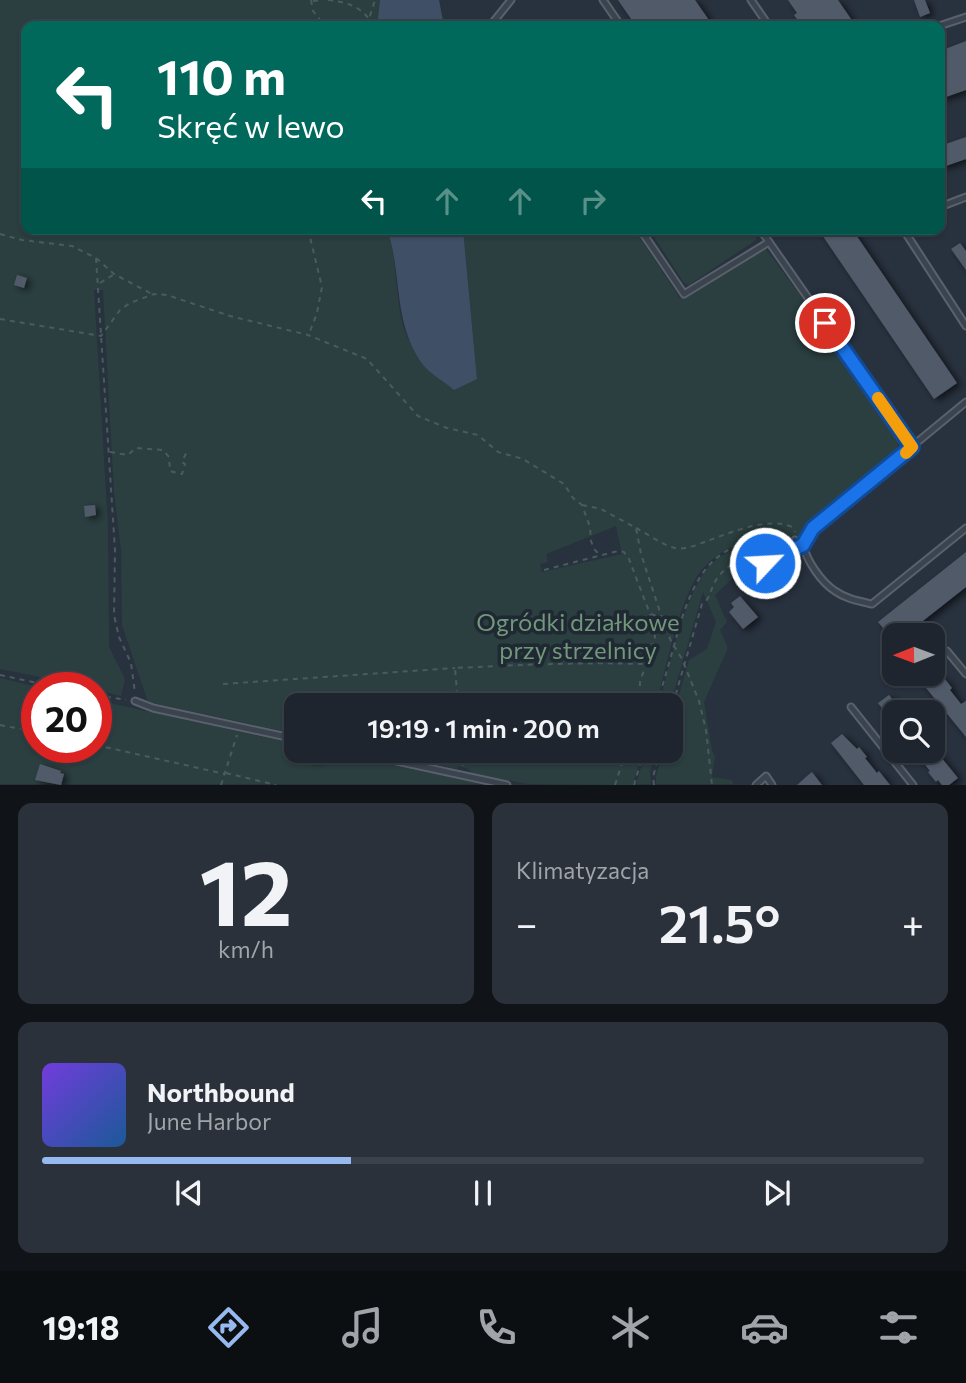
<!DOCTYPE html>
<html lang="pl">
<head>
<meta charset="utf-8">
<style>
	body { margin:0; font-family:Commissioner,sans-serif; background:#2b313a; color:#f1f3f6; height:100vh; display:flex; flex-direction:column; font-size:26px; white-space:nowrap }
	* { box-sizing:border-box; margin:0 }
	p { font-size:23px; color:#a1a5aa }
	.icon { flex:none; width:38px; height:38px; fill:none; stroke:currentColor; stroke-width:2; stroke-linecap:round; stroke-linejoin:round }
	.map { position:relative; height:785px; overflow:hidden }
	.details { display:flex; flex-direction:column; gap:18px; padding:18px; background:#101419; flex:1 }
	.details>* { flex:none }
	.guide { position:absolute; left:21px; top:21px; width:924px; height:214px; border-radius:14px; box-shadow:0 2px 5px #0004,0 0 0 2px #3c424a; background:#00695c; color:#fff; overflow:hidden }
	.needle { width:46px; rotate:269deg }
	.tools { position:absolute; left:882px; top:623px; display:grid; gap:14px }
	.tools a { display:grid; place-items:center; width:63px; height:63px; border-radius:14px; background:#1e252e; box-shadow:0 2px 5px #0004,0 0 0 2px #3c424a; font-size:35px }
	.speed { position:absolute; left:21px; top:672px; display:flex; gap:14px; font-size:35px; font-weight:700; text-align:center }
	.speed>* { display:grid; place-content:center; width:91px; height:91px; border-radius:50%; background:#1e252e; box-shadow:0 2px 5px #0004,0 0 0 2px #3c424a; line-height:1 }
	.speed .limit { border:10px solid #d22; background:#fff; color:#111 }
	.pin { position:absolute; display:grid; place-items:center; width:60px; height:60px; color:#fff; margin:-30px; border:4px solid #fff; border-radius:50%; box-shadow:0 2px 7px #0007 }
	.me { position:absolute; width:77px; margin:-38px; rotate:65deg; stroke-linejoin:round; filter:drop-shadow(0 0 5px #0008) }
	.turn { display:flex; align-items:center; gap:24px; height:147px; padding:0 21px; font-size:32px }
	.turn .icon { width:91px; height:91px; stroke-width:2.5 }
	.turn b { display:block; font-size:49px; line-height:60px }
	.lanes { display:flex; align-items:center; height:66px; padding:0 21px; background:#0003; justify-content:center; gap:35px; direction:ltr }
	.lanes .off { opacity:.35 }
	.big { font-size:52px; font-weight:600; line-height:1.1 }
	.details .tile { flex:1; display:flex; flex-direction:column; justify-content:center; gap:10px; min-width:0; padding:0 24px; border-radius:14px; background:#2b313a }
	.details .dial { align-items:center; gap:0 }
	.dial b { font-size:91px; line-height:1 }
	.song { display:flex; align-items:center; gap:21px }
	.cover { width:84px; height:84px; border-radius:10px; background:linear-gradient(135deg,hsl(260 70% 55%),hsl(210 70% 35%)) }
	.played { height:7px; border-radius:4px; background:linear-gradient(90deg,#96b9ef 35%,#3c424a 35%) }
	.keys { display:flex; justify-content:space-around; direction:ltr }
	.heat { display:flex; justify-content:space-between; align-items:center; font-size:38px; direction:ltr }
	.details .tiles { flex:1; display:grid; gap:18px; grid-template-columns:1fr 1fr }
	.tile:last-child { grid-column:span 2 }
	.trip { position:absolute; left:284px; top:693px; width:399px; height:70px; border-radius:14px; background:#1e252e; box-shadow:0 2px 5px #0004,0 0 0 2px #3c424a; font-weight:600; line-height:70px; text-align:center }
	.tab-bar { display:flex; height:112px; justify-content:space-around; align-items:center; background:#0c0f12; color:#a1a5aa }
	.tab-bar .icon { width:49px; height:49px }
	.tab-bar .current { color:#96b9ef }
	.tab-bar b { font-size:32px; color:#f1f3f6 }
	.map>svg:first-child { display:block }
	.green { fill:#2b3f40; fill-rule:evenodd }
	.water { fill:#3f4f65 }
	.building { fill:#515a69; filter:url(#shadow) }
	.lines { fill:none; stroke-linecap:round; stroke-linejoin:round }
	.service-casing { stroke:#59616c; stroke-width:9 }
	.path { stroke:#4a5b5e; stroke-width:2; stroke-dasharray:5 5; stroke-linecap:butt }
	.service { stroke:#3b434e; stroke-width:5 }
	.route-casing { stroke:#114b97; stroke-width:18 }
	.route { stroke:#1a73e8; stroke-width:12 }
	.slow { stroke:#f59e0b; stroke-width:12 }
	.labels { text-anchor:middle; dominant-baseline:central; stroke-width:7; stroke-linejoin:round; paint-order:stroke }
	.park-label { font-size:24px; fill:#71987a; stroke:#202833 }
</style>
</head>
<body>
<div class="map">
<svg width="966" height="785" viewBox="0 0 966 785">
	<defs>
		<filter id="shadow"><feDropShadow dx="4" dy="2.5" stdDeviation="3.5" flood-color="#0009"/></filter>
	</defs>
	<rect width="100%" height="100%" fill="#28313e"/>
	<!-- green -->
	<path class="green" d="M0 0H380L377 26H26V229H387C397 258 395 288 401 317 404 336 416 352 425 367L477 379 463 229H634L680 298 766 249 820 322 898 442 897 452 815 517 793 542 740 571 715 595 727 622 720 630 728 648 704 702 712 751 715 756 712 777 732 780 733 784H656V776L663 751H670V726L689 660 707 649 716 622 703 592 670 705H659C670 667 685 585 715 561 735 544 762 543 787 539V535C769 538 750 538 734 546 721 552 708 561 700 572 680 597 665 672 656 705H296V734L148 702 122 625 121 550 114 492 103 290H94L108 526 109 647 125 679 121 696 96 690V688L0 669ZM616 526 622 554 542 572 540 564 548 562 546 554Z
		M649 229H754L757 234 756 240 689 285 684 283Z
		M0 678 42 688H37V747H96V700L296 744V751H324L483 784H0Z
		M372 751H642L633 785 528 784 474 774 467 768 458 767 457 769Z
		M646 751H656L650 772 651 784H636Z"/>
	<!-- water -->
	<path class="water" d="M380 0H439L444 26H377Z
		M387 229H463L477 379 454 390C445 382 432 375 424 366 392 324 403 276 387 229Z"/>
	<!-- building -->
	<path class="building" d="M618 0H695L713 26H636Z
		M788 0H838L851 19 841 26H802L794 15 797 13Z
		M914 0H925L930 13 920 17Z
		M966 41V90L940 99V51Z
		M966 137V159L940 168V146Z
		M818 229H852L957 383 934 399Z
		M960 243 966 251V270L951 249Z
		M17 275 27 278 24 288 14 285Z
		M95 505 96 515 85 517 84 506Z
		M966 552V587L905 635H889L878 622Z
		M769 572 777 581 768 589 760 579Z
		M740 596 758 617 743 629 729 612 734 607 731 603Z
		M935 672 941 680 944 678 952 688 950 690 961 704 966 701V737L922 683Z
		M889 695 902 712H894V724L878 703Z
		M842 734 857 749 859 747 867 757 865 758 877 773 879 771 890 785H864L831 743Z
		M290 751H314L320 753 317 762Z
		M914 751H936L958 778 949 785H942L938 780 936 782 928 772 930 771Z
		M40 764 61 771 60 773 64 774 61 785 35 780Z
		M812 772 822 785H797L807 776Z"/>
	<g class="lines">
		<defs>
			<path id="service" d="M603 0 621 26
				M751 0 769 26
				M490 26 511 0
				M939 26 966 17
				M940 207 966 197
				M640 229 684 294 769 242
				M760 229 912 447
				M903 229 966 326
				M795 540 803 545 813 528 966 402
				M765 563 803 545C807 561 821 582 835 591 846 599 859 601 872 604L966 528
				M947 651 966 674
				M135 701 153 708 296 739
				M851 707 913 785
				M350 751 507 785
				M756 785 766 776 772 785"/>
		</defs>
		<!-- service casing -->
		<use href="#service" class="service-casing"/>
		<!-- path -->
		<path class="path" d="M311 0 313 11 325 26
			M328 0C345 2 358 5 369 19
			M313 1 323 0
			M369 26V19L375 0
			M308 229 322 287 317 313 309 334
			M0 234 22 240 72 246 96 258 114 274 152 294
			M96 258 115 550 114 615 119 637 131 663 135 693
			M100 283 113 275
			M0 319 101 336 120 310 130 303 154 294 167 295 230 316 308 335 367 359 418 416 447 428 478 435 498 452 523 459 564 484 573 498 582 505 590 527 591 541 594 549 601 556
			M110 452 128 455 136 448 163 450 169 457 170 471 182 474 185 464 182 462 187 451H185
			M582 505 601 509 636 528 641 554 662 618 651 614
			M636 528C648 534 662 545 675 548 686 550 697 545 707 541 730 533 768 516 792 527L795 532
			M544 570 618 551 624 552 629 559 650 614 655 637 640 682 639 705
			M662 618 671 641 682 659 699 701 706 730 712 785
			M0 675 61 688
			M223 684 455 668
			M96 695 126 700
			M458 705 455 668C517 665 580 662 642 664L644 666
			M657 705C663 683 670 661 676 638 694 574 713 537 788 538
			M670 714 702 604C711 599 710 589 716 580 727 562 756 551 776 547
			M0 725 37 732
			M96 745 225 774
			M461 751 463 767
			M226 773 276 785
			M221 785 237 735
			M615 785 626 751
			M634 785 644 751
			M654 785 653 777 660 751"/>
		<!-- service -->
		<use href="#service" class="service"/>
	</g>
	<g class="lines">
		<defs>
			<path id="route" d="M765 563 803 545 813 528 912 447 825 323"/>
		</defs>
		<!-- route casing -->
		<use href="#route" class="route-casing"/>
		<!-- route -->
		<use href="#route" class="route"/>
		<!-- slow -->
		<path class="slow" d="M878 398 912 447 906 453"/>
	</g>
	<g class="labels">
		<!-- park labels -->
		<g class="park-label">
			<text x="578" y="621">Ogródki działkowe<tspan x="578" dy="28">przy strzelnicy</tspan></text>
		</g>
	</g>
</svg>
<div class="tools">
<a><svg class="needle" viewBox="-14 -14 28 28"><path d="M0-13l5 13h-10z" fill="#e53935"/><path d="M0 13l5-13h-10z" fill="#a1a5aa"/></svg></a>
<a><svg class="icon" aria-label="search" viewBox="0 0 24 24"><circle cx="10" cy="10" r="6"/><path d="M15 15l6 6"/></svg></a>
</div>
<div class="speed"><div class="limit">20</div></div>
<div class="pin" style="left:825px;top:323px;background:#d93025"><svg class="icon" aria-label="arrive" viewBox="0 0 24 24"><path d="M6 21V4h12l-3 4 3 4H6"/></svg></div>
<svg class="me" style="left:765px;top:563px" viewBox="-20 -20 40 40"><circle r="17" fill="#1a73e8" stroke="#fff" stroke-width="3"/><path d="M0-11L8 9 0 5-8 9z" fill="#fff"/></svg>
<div class="trip">19:19 · 1 min · 200 m</div>
<div class="guide">
<div class="turn"><svg class="icon" aria-label="left" viewBox="0 0 24 24"><path d="M17 20v-9H6M10 6l-5 5 5 5"/></svg><div><b>110 m</b>Skręć w lewo</div></div>
<div class="lanes"><svg class="icon" aria-label="left" viewBox="0 0 24 24"><path d="M17 20v-9H6M10 6l-5 5 5 5"/></svg><svg class="icon off" aria-label="ahead" viewBox="0 0 24 24"><path d="M12 20V5M6 11l6-6 6 6"/></svg><svg class="icon off" aria-label="ahead" viewBox="0 0 24 24"><path d="M12 20V5M6 11l6-6 6 6"/></svg><svg class="icon off" aria-label="right" viewBox="0 0 24 24"><path d="M7 20v-9h11M14 6l5 5-5 5"/></svg></div>
</div>
</div>
<section class="details">
<div class="tiles">
<div class="tile dial"><b>12</b><p>km/h</p></div>
<div class="tile"><p>Klimatyzacja</p>
<div class="heat"><a>−</a><b class="big">21.5°</b><a>+</a></div>
</div>
<div class="tile">
<div class="song"><i class="cover"></i><div><b>Northbound</b><p>June Harbor</p></div></div>
<div class="played"></div>
<div class="keys"><svg class="icon" aria-label="previous" viewBox="0 0 24 24"><path d="M18 5L8 12l10 7zM5 5v14"/></svg><svg class="icon" aria-label="pause" viewBox="0 0 24 24"><path d="M8 5v14M16 5v14"/></svg><svg class="icon" aria-label="next" viewBox="0 0 24 24"><path d="M6 5l10 7-10 7zM19 5v14"/></svg></div>
</div>
</div>
</section>
<nav class="tab-bar">
<b>19:18</b>
<svg class="icon current" aria-label="directions" viewBox="0 0 24 24"><path d="M12 3l9 9-9 9-9-9zM9 14v-3h6M13 9l2 2-2 2"/></svg>
<svg class="icon" aria-label="music" viewBox="0 0 24 24"><path d="M9 18V5l10-2v13"/><circle cx="6" cy="18" r="3"/><circle cx="16" cy="16" r="3"/></svg>
<svg class="icon" aria-label="phone" viewBox="0 0 24 24"><path d="M5 4h4l2 5-3 2q2 4 5 5l2-3 5 2v4C11 20 4 13 5 4z"/></svg>
<svg class="icon" aria-label="climate" viewBox="0 0 24 24"><path d="M12 3v18M4 7l16 10M4 17L20 7"/></svg>
<svg class="icon" aria-label="car" viewBox="0 0 24 24"><path d="M5 17H2v-5l4-1 3-4h7l3 4 3 1v5h-3M9 17h6M6 11h13"/><circle cx="7" cy="17" r="2"/><circle cx="17" cy="17" r="2"/></svg>
<svg class="icon" aria-label="filters" viewBox="0 0 24 24"><path d="M4 7h16M4 17h16"/><circle cx="9" cy="7" r="2"/><circle cx="15" cy="17" r="2"/></svg>
</nav>
</body>
</html>
